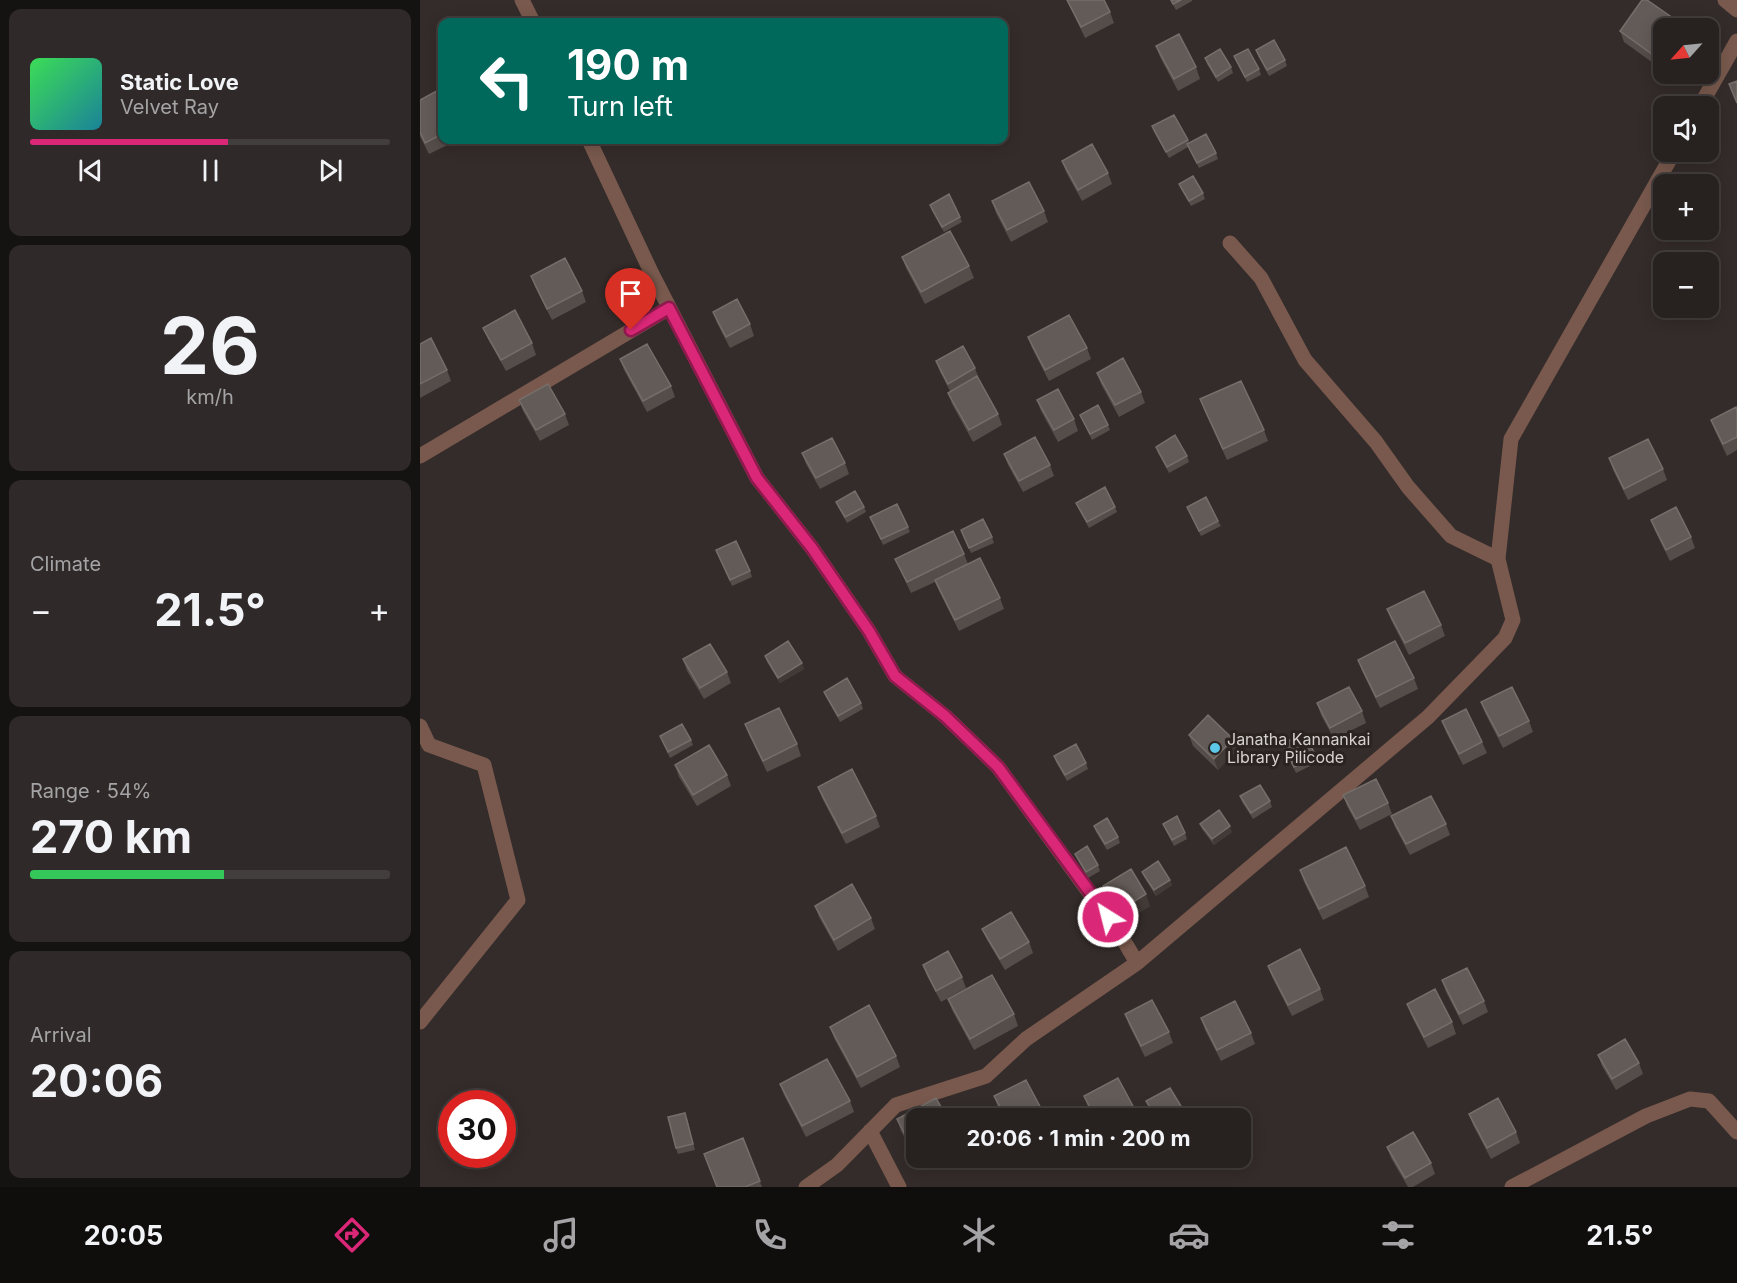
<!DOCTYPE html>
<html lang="en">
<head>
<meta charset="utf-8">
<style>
	body { margin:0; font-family:Inter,sans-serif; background:#2f2929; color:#f1f3f6; height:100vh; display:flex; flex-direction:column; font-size:22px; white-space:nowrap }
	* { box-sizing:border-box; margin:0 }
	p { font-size:20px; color:#a4a3a5 }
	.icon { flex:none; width:33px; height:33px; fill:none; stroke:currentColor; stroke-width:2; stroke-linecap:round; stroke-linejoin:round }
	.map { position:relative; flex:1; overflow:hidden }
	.details { display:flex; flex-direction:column; gap:9px; padding:9px; background:#151212; width:420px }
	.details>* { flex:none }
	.top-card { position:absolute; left:18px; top:18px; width:570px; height:126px; border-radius:12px; box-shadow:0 3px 15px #0003,0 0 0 2px #433e3e; background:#00695c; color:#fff; overflow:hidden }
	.needle { width:39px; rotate:243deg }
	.tools { position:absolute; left:1233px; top:18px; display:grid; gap:12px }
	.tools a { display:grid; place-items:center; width:66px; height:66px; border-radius:12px; background:#272120; box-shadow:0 3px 15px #0003,0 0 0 2px #433e3e; font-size:30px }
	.speed { position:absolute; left:18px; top:1090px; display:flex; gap:12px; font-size:30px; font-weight:700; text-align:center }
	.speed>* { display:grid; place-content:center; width:78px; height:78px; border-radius:50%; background:#272120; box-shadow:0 3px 15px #0003,0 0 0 2px #433e3e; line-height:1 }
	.speed .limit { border:9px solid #d22; background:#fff; color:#111 }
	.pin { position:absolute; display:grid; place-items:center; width:51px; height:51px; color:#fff; margin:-62px -26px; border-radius:50% 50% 50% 0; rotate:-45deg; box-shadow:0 0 6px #0007 }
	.pin .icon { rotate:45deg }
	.me { position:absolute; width:66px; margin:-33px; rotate:324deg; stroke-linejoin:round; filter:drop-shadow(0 0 4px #0008) }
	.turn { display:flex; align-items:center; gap:21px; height:126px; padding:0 30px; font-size:27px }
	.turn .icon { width:78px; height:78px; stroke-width:2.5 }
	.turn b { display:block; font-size:42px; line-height:51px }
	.big { font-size:45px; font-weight:700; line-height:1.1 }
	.details .widget { flex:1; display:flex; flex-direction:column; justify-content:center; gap:9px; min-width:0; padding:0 21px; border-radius:12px; background:#2f2929 }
	.details .dial { align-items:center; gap:0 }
	.dial b { font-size:78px; line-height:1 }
	.song { display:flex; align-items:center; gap:18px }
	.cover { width:72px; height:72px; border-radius:9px; background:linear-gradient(135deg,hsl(130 70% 55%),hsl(190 70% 35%)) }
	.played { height:6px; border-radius:3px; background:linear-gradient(90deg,#db2777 55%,#433e3e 55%) }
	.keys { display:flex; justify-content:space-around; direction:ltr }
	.heat { display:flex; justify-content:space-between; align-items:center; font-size:33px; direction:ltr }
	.charge { height:9px; border-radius:4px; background:linear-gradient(90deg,#34c759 54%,#433e3e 0) }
	.trip { position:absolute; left:486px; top:1108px; width:345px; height:60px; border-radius:12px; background:#272120; box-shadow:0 3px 15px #0003,0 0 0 2px #433e3e; font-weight:700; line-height:60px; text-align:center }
	.tabs { display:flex; height:96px; justify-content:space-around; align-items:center; background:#100d0d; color:#a4a3a5 }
	.tabs .icon { width:42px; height:42px }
	.tabs .active { color:#db2777 }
	.tabs b { font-size:27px; color:#f1f3f6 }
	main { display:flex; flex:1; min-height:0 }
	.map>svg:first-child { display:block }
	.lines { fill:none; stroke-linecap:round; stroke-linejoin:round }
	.minor { stroke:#79594d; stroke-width:15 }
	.tertiary { stroke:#79594d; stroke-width:15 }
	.wall { fill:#554d49 }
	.shaded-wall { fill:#423a37 }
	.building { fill:#635b57; stroke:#756e6a; stroke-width:1.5 }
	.route-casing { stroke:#8e194d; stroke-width:15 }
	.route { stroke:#db2777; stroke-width:10 }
	.poi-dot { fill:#5dc7e8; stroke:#2a2320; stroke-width:2 }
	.labels { text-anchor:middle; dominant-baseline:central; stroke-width:6; stroke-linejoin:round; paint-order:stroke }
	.poi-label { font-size:16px; fill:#d6d1cf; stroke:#2a2320; text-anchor:start }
</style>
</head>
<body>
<main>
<section class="details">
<div class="widget">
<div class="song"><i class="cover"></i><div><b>Static Love</b><p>Velvet Ray</p></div></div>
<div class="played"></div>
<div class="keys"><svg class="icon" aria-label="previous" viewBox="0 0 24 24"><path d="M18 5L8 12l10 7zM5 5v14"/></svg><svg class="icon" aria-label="pause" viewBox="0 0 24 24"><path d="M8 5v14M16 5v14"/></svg><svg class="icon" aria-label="next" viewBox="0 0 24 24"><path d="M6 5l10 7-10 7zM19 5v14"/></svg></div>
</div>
<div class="widget dial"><b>26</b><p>km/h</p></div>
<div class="widget"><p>Climate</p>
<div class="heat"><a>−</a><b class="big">21.5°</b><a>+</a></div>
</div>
<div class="widget"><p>Range · 54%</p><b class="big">270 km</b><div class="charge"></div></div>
<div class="widget"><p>Arrival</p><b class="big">20:06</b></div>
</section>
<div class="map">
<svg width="1317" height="1187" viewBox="0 0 1317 1187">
	<rect width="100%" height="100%" fill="#342c2a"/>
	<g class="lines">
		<!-- minor -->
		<path class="minor" d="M102 0 113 22
			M1280 106 1317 41
			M169 140 232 274 337 478 392 548 449 631 475 676 525 716 578 767 701 936 717 963 606 1039 566 1076 476 1105 417 1165 386 1187
			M810 243 841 278 885 360 956 442 988 487 1031 536 1078 559
			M0 456 249 308
			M0 726 9 745 64 765 98 900 0 1022
			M717 963 1008 717 1085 638 1093 620 1078 559 1091 439 1254 152
			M450 1131 479 1187
			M1092 1187 1226 1116 1270 1099 1289 1101 1317 1132"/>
		<!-- tertiary -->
		<path class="tertiary" d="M1305 0 1317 10"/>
	</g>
	<!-- wall -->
	<path class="wall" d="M647 0H684L690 12 694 23 665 38Z
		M750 0H772V1L756 10Z
		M1260 23 1262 28H1244L1240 68 1204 42 1200 31Z
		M736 46 776 67 780 79 758 91 740 57Z
		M836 50 865 60 867 66 849 76 838 56Z
		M814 56 839 69 841 75 827 82Z
		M785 58 811 67 813 73 798 82 787 64Z
		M22 88V140H38L9 154 0 136V100Z
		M732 126 768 140 769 143 796 153 798 159 779 168 768 147 749 158 734 132Z
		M642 161 688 173 692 184 662 201 646 172Z
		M759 184 783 193 785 199 771 206 761 189Z
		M572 201 624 211 628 222 591 242 576 213Z
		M510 205 540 217 542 222 524 232 512 211Z
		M482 257 549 266 554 278 505 304 486 268Z
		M111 276 162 291 166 302 132 320 115 287Z
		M293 312 330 324 334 336 310 348 297 323Z
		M63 328 112 343 116 355 86 371 68 339Z
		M608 337 667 348 671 359 629 381 612 348Z
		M0 344 27 370 31 381 0 398Z
		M200 359 251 386 255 397 227 412 204 370Z
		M516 361 555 368 559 379 578 414 582 425 553 442 532 404 528 393 530 391 520 372Z
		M677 373 721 392 725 403 699 417 681 384Z
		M780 399 844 430 848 441 807 460 784 410Z
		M99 400 145 414 149 425 120 441 103 411Z
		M617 400 654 419 658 431 638 442 621 411Z
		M1317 410V450L1307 456 1295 431 1291 420Z
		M660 415 688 425 690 430 672 440Z
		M736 447 767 456 769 462 749 473 738 453Z
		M382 453 425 463 429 474 400 489 386 464Z
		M584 454 630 465 634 476 603 492 588 465Z
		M1189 458 1243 469 1247 480 1208 500 1193 470Z
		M416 502 444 507 446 512 427 523 418 507Z
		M656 503 695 507 697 512 669 528 658 508Z
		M767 507 798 521 801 526 781 536Z
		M450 517 488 527 490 532 463 545Z
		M1231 520 1271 537 1275 548 1250 561 1235 531Z
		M541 530 572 537 574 543 551 553Z
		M544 554 548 564 580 598 584 609 539 631 519 591 515 582 491 593 480 570 475 559Z
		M298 555 330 571 332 577 312 586Z
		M967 609 1021 625 1025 636 989 655 971 620Z
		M345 656 382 663 384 669 360 683 347 662Z
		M263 659 307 672 311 683 284 699 267 671Z
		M938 660 994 678 998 689 960 708 942 671Z
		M404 692 441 703 443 709 420 722 406 697Z
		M1061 702 1109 721 1113 732 1083 748 1065 713Z
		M897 703 942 711 946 723 914 739 901 715Z
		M1022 721 1062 742 1067 753 1043 765 1026 732Z
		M325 724 377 744 381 756 347 772 329 735Z
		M769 735 817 750 798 770 773 746Z
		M240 736 271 740 273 745 250 758Z
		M862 744 896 756 898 762 876 773Z
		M634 756 666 763 668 769 647 781 636 762Z
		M255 765 307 775 311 786 277 806 259 777Z
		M398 787 456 816 460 827 426 844 402 798Z
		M923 795 968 803 972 814 940 830 927 806Z
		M820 796 850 801 852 807 833 819 822 802Z
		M971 816 1026 824 1030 835 990 855 975 827Z
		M743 824 765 833 767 839 754 846Z
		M780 824 812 832 794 845 782 829Z
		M674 826 698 837 700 843 687 850 676 832Z
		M655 854 678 865 680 871 668 878 657 859Z
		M880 870 945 886 949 897 903 920 884 882Z
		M722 872 750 880 752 885 736 896 724 877Z
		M683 886 730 906 703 922 688 897Z
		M395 906 451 918 455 929 418 951 399 917Z
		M562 929 609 942 613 953 585 970 567 940Z
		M503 965 542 977 546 988 521 1002 507 976Z
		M848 966 900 989 904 1000 872 1016 852 977Z
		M1022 980 1064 1001 1068 1012 1043 1025 1026 992Z
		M528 999 594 1014 598 1026 554 1050 532 1010Z
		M987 1004 1032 1022 1036 1034 1008 1048 991 1015Z
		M705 1014 749 1032 753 1043 725 1057 709 1025Z
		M781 1018 831 1033 835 1044 801 1061 785 1030Z
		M410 1027 476 1056 480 1067 441 1088 414 1038Z
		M1178 1055 1219 1063 1223 1074 1196 1090 1182 1066Z
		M360 1084 430 1101 434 1112 386 1137 364 1095Z
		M574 1096 624 1114 626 1119H585L578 1108Z
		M664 1096 714 1108 718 1119H674L668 1107Z
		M726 1101 767 1116 768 1119H734L731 1112Z
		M1049 1114 1096 1132 1100 1143 1071 1159 1053 1125Z
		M267 1118 275 1150 258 1154 256 1148Z
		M477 1119H496V1158H521L502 1169 481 1131Z
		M323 1138 342 1187H297Z
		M967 1147 1011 1163 1015 1174 993 1187H988L971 1158Z"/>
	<!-- shaded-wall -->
	<path class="shaded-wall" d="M1260 23 1262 28H1256Z
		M1244 46V63L1240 68 1236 57Z
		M382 663 384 669 360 683 358 678Z
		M813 739 817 750 798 770 794 759Z
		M810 826 812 832 794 845 792 839Z
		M750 880 752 885 736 896 734 890Z
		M726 894 730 906 703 922 699 911Z"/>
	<!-- building -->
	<path class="building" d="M647 0H684L690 12 661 27Z
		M751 0H761L753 4Z
		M1222 0H1227L1260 23 1256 28H1244V46L1236 57 1200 31Z
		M759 34 776 67 754 79 736 46Z
		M854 40 865 60 847 70 836 50Z
		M800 49 811 67 796 77 785 58Z
		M828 49 839 69 825 77 814 56Z
		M1317 81V103L1309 84Z
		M22 88V134L5 143 0 132V100Z
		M754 115 768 140 746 152 732 126Z
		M786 134 796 153 777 163 767 144Z
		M672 144 688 173 658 190 642 161Z
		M773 176 783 193 769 201 759 184Z
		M609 182 624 211 587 230 572 201Z
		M529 194 540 217 522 227 510 205Z
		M530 231 549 266 501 292 482 257Z
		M145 258 162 291 127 309 111 276Z
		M317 299 330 324 306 337 293 312Z
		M95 310 112 343 81 360 63 328Z
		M649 315 667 348 625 370 608 337Z
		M11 338 27 370 0 384V344Z
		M227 344 251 386 223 401 200 359Z
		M543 346 555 368 528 384 516 361Z
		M703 358 721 392 695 405 677 373Z
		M557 376 578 414 549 430 528 393Z
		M821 381 844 430 803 449 780 399Z
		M128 384 145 414 116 430 99 400Z
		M638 389 654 419 634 430 617 400Z
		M678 405 688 425 670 434 660 415Z
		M1316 407 1317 410V437L1303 444 1291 420Z
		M755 435 767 456 747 467 736 447Z
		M615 437 630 465 599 481 584 454Z
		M412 438 425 463 396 478 382 453Z
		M1228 439 1243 469 1204 489 1189 458Z
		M685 487 695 507 667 522 656 503Z
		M435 491 444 507 425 517 416 502Z
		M786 497 798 521 779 531 767 507Z
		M477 504 488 527 461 539 450 517Z
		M1256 507 1271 537 1246 550 1231 520Z
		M563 519 572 537 549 548 541 530Z
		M533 531 544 554 487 582 475 559Z
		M316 541 330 571 310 580 296 550Z
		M560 558 580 598 535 620 515 580Z
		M1004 591 1021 625 985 643 967 609Z
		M368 641 382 663 358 678 345 656Z
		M975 641 994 678 956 697 938 660Z
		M290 644 307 672 280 688 263 659Z
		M427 678 441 703 418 716 404 692Z
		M929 687 942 711 910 728 897 703Z
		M1092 687 1109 721 1079 736 1061 702Z
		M359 708 377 744 343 761 325 724Z
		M1046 709 1062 742 1039 754 1022 721Z
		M788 715 813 739 794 759 769 735Z
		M262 724 271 740 248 752 240 736Z
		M884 733 896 756 874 767 862 744Z
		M656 744 666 763 645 775 634 756Z
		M289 745 307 775 273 795 255 765Z
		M432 769 456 816 422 833 398 787Z
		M956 779 968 803 936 819 923 795Z
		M840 785 850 801 831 813 820 796Z
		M1011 796 1026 824 986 844 971 816Z
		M799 810 810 826 792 839 780 824Z
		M757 816 765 833 752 840 743 824Z
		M687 818 698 837 685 844 674 826Z
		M667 846 678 865 666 872 655 854Z
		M926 847 945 886 899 909 880 870Z
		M738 861 750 880 734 890 722 872Z
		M711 869 726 894 699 911 683 886Z
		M432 884 451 918 414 940 395 906Z
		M591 912 609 942 580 959 562 929Z
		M880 949 900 989 868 1005 848 966Z
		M528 951 542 977 516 991 503 965Z
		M1047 968 1064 1001 1039 1014 1022 980Z
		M572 975 594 1014 550 1039 528 999Z
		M1015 989 1032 1022 1004 1037 987 1004Z
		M732 1000 749 1032 721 1046 705 1014Z
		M815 1001 831 1033 797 1050 781 1018Z
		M449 1005 476 1056 437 1077 410 1027Z
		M1205 1039 1219 1063 1192 1079 1178 1055Z
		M407 1059 430 1101 382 1126 360 1084Z
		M698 1078 714 1108 694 1119H676L664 1096Z
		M606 1080 624 1114 615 1119H587L574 1096Z
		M750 1088 767 1116 761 1119H737L726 1101Z
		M516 1098 528 1119H496V1156L477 1119Z
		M1078 1098 1096 1132 1067 1148 1049 1114Z
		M265 1113 273 1144 256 1148 248 1117Z
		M993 1132 1011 1163 985 1178 967 1147Z
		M323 1138 340 1181 325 1187H297L284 1154Z"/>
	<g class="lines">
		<defs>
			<path id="route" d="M211 330 249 308 337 478 392 548 449 631 475 676 525 716 578 767 688 917"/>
		</defs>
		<!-- route casing -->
		<use href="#route" class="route-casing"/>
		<!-- route -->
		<use href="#route" class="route"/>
	</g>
	<!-- markers -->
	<circle class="poi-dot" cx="795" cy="748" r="6"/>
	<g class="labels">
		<!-- poi labels -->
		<g class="poi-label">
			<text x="807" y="739">Janatha Kannankai<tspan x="807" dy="18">Library Pilicode</tspan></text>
		</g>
	</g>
</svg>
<div class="tools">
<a><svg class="needle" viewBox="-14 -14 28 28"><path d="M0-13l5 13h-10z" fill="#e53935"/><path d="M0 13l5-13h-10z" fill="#a4a3a5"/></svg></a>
<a><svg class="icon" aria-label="sound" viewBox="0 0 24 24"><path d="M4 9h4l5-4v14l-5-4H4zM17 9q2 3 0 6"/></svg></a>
<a>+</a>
<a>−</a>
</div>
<div class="speed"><div class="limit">30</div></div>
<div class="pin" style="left:211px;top:330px;background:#d93025"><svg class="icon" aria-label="arrive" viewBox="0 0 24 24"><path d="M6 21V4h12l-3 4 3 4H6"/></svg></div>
<svg class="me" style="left:688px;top:917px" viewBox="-20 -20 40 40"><circle r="17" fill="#db2777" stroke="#fff" stroke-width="3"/><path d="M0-11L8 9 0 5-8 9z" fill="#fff"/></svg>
<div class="trip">20:06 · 1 min · 200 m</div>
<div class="top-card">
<div class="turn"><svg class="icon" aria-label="left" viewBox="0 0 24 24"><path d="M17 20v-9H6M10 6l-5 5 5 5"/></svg><div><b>190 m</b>Turn left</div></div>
</div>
</div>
</main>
<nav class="tabs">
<b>20:05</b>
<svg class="icon active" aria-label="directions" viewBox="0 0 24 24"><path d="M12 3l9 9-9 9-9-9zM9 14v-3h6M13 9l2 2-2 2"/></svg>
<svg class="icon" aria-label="music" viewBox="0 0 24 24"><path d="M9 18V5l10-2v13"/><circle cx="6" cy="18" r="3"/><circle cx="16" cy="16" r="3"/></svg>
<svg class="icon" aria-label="phone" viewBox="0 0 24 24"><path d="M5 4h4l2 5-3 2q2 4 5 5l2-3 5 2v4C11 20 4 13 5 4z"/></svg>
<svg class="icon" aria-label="climate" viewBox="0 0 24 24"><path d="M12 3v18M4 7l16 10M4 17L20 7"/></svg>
<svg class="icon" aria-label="car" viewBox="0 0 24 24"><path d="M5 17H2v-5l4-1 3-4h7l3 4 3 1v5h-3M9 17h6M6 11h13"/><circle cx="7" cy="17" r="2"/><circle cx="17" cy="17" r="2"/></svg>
<svg class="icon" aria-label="filters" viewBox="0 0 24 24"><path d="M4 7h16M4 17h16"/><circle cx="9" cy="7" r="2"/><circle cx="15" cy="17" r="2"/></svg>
<b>21.5°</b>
</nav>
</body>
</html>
